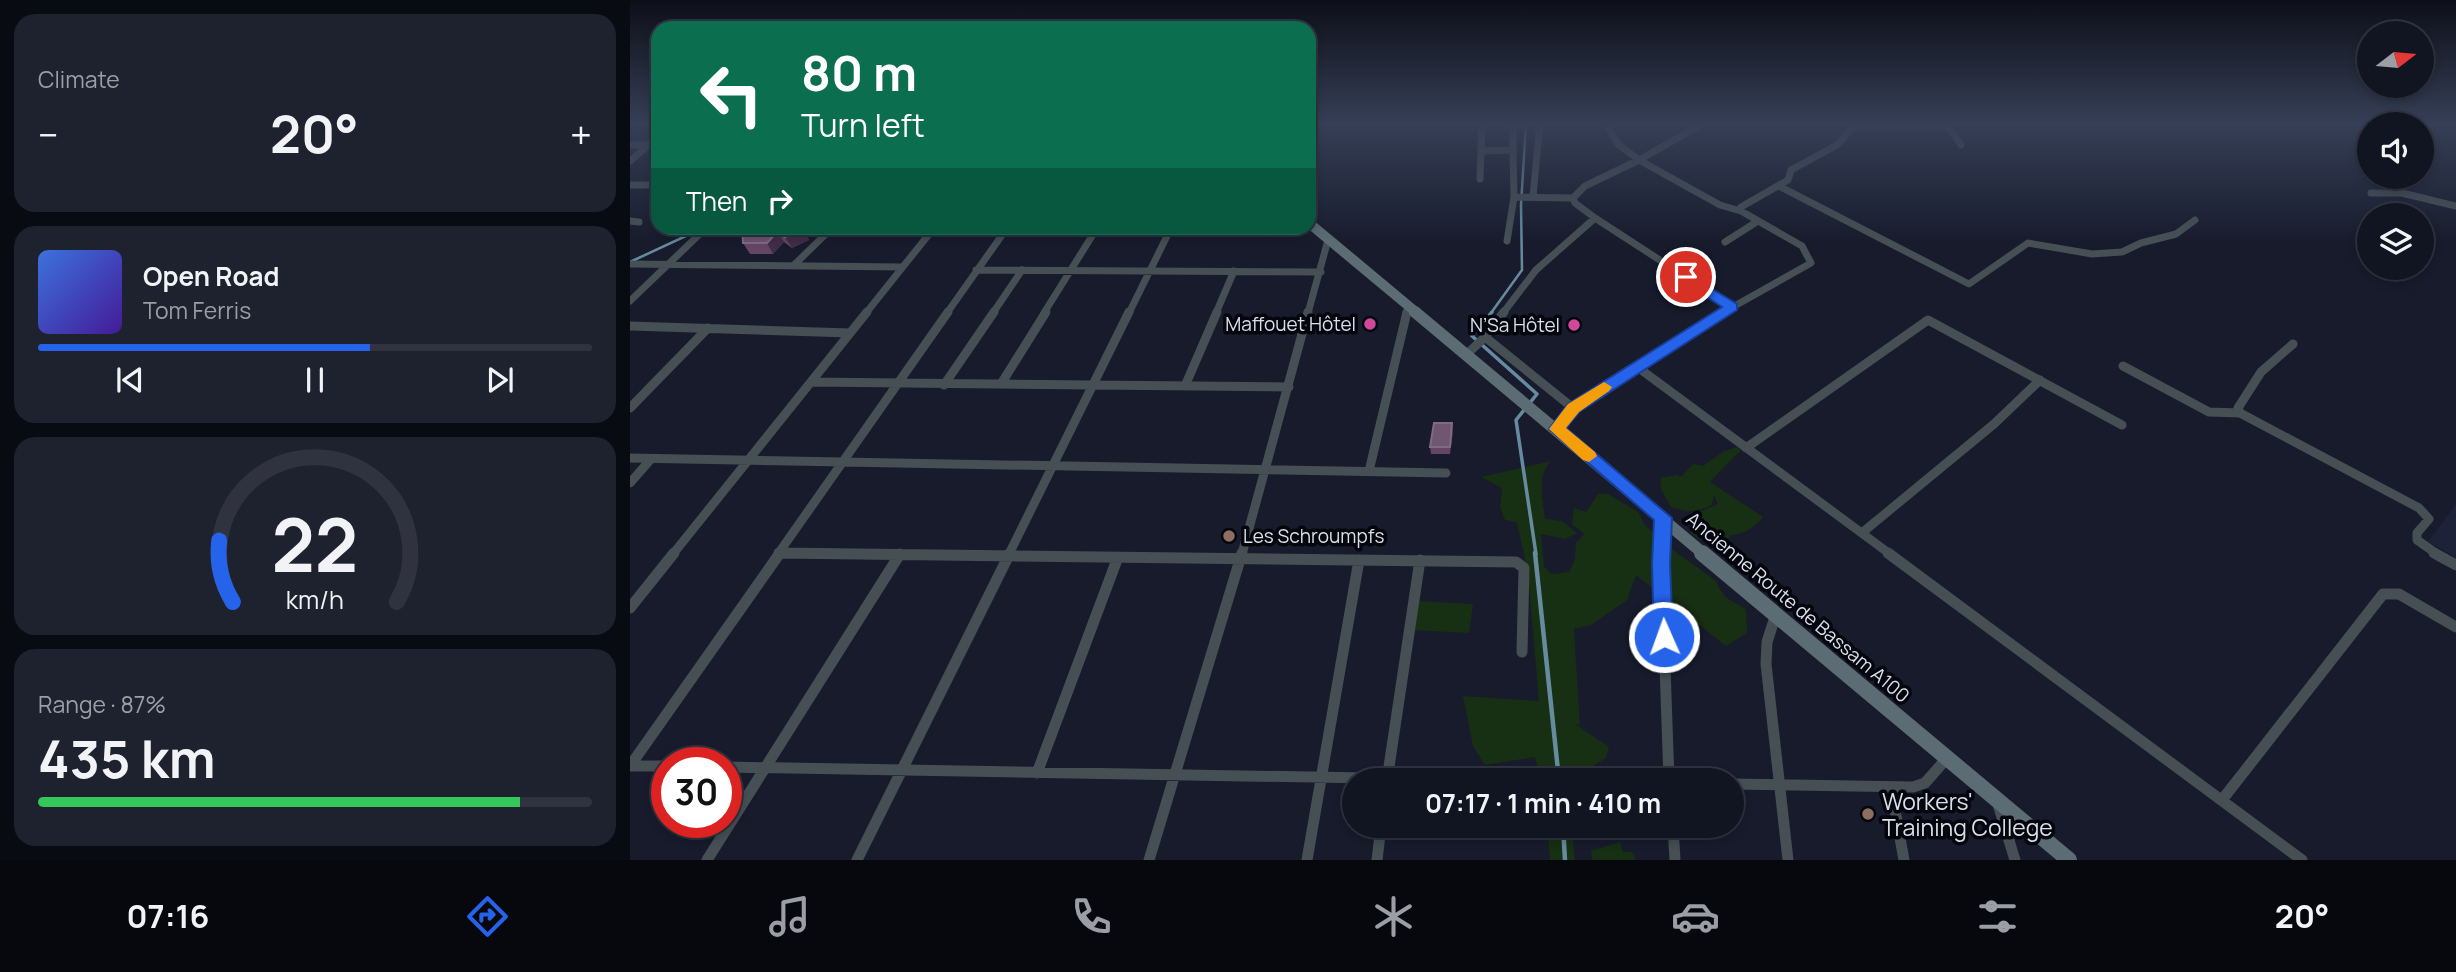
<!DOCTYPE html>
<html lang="en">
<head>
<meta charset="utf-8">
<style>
	body { margin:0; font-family:Manrope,sans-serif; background:#1e212e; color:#f1f3f6; height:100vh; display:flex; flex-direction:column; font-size:26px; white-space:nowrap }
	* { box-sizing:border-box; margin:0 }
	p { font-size:23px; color:#9c9ea5 }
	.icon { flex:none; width:38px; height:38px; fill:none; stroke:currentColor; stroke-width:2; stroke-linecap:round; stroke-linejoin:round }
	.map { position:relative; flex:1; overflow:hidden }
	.side { display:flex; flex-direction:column; gap:14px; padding:14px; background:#090b12; width:630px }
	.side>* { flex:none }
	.guide { position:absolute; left:21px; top:21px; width:665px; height:214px; border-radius:21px; box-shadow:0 4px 10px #0003,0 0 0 2px #30333f; background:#0b6e4f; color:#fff; overflow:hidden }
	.needle { width:46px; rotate:74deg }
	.buttons { position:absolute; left:1727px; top:21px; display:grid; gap:14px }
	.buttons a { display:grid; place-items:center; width:77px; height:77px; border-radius:50%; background:#111421; box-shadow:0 4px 10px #0003,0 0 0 2px #30333f; font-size:35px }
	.speed { position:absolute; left:21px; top:747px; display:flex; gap:14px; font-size:35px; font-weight:700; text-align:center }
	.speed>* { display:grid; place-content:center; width:91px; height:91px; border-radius:50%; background:#111421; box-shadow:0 4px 10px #0003,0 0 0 2px #30333f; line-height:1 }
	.speed .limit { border:10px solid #d22; background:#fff; color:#111 }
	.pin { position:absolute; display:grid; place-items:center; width:60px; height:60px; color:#fff; margin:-30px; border:4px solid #fff; border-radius:50%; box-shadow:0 2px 7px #0007 }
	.me { position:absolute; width:77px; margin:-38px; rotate:358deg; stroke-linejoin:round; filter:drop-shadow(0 0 5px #0008) }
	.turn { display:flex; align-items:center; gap:24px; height:147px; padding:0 35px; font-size:32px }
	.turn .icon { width:91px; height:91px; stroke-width:2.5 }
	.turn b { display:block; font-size:49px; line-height:60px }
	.then { display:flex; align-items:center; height:66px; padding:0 35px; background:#0003; gap:14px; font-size:26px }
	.big { font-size:52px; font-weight:700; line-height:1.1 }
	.side .tile { flex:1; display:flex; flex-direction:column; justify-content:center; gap:10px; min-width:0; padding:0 24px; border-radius:21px; background:#1e212e }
	.side .dial { align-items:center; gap:0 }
	.dial svg { height:182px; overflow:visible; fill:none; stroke:#30333f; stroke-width:7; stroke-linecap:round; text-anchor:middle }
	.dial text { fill:#f1f3f6; stroke:none }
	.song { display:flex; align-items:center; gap:21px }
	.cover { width:84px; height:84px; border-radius:10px; background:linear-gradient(135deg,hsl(220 70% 55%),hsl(260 70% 35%)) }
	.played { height:7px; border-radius:4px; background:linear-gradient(90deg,#2563eb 60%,#30333f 60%) }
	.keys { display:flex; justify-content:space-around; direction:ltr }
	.heat { display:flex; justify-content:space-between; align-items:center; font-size:38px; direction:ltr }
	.charge { height:10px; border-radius:5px; background:linear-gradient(90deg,#34c759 87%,#30333f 0) }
	.trip { position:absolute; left:712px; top:768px; width:402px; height:70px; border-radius:35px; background:#111421; box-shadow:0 4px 10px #0003,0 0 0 2px #30333f; font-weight:700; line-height:70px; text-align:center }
	.dock { display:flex; height:112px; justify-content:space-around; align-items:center; background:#07080d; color:#9c9ea5 }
	.dock .icon { width:49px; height:49px }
	.dock .active { color:#2563eb }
	.dock b { font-size:32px; color:#f1f3f6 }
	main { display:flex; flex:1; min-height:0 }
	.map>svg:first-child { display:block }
	.built { fill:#1d2239 }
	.green { fill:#172f13 }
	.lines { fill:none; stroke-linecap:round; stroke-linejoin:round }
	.stream-far2 { stroke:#668b9e; stroke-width:2.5 }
	.stream-far1 { stroke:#668b9e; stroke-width:3.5 }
	.stream { stroke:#668b9e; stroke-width:4.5 }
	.minor-far2 { stroke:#454f54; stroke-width:7 }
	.minor-far1 { stroke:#454f54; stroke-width:9 }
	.minor { stroke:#454f54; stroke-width:11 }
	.secondary-far2 { stroke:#5c6c74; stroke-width:10 }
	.secondary-far1 { stroke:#5c6c74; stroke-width:12 }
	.secondary { stroke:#5c6c74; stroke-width:16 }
	.wall { fill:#644563 }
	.shaded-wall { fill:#402e47 }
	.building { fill:#715672; stroke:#816b84; stroke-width:2 }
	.route { fill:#2563eb; stroke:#184099; stroke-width:2 }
	.slow { fill:#f59e0b }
	.hotel-dot { fill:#d1479c; stroke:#05060d; stroke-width:2.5 }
	.education-dot { fill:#8d6e63; stroke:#05060d; stroke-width:2.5 }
	.labels { text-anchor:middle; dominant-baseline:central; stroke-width:7; stroke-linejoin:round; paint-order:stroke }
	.poi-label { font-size:19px; fill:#dadeea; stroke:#05060d; text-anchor:end }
	.street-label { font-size:19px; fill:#dadeea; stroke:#05060d }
	.near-poi-label { font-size:23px; fill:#dadeea; stroke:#05060d; text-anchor:start }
</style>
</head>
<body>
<main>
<section class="side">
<div class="tile"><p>Climate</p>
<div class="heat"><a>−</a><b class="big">20°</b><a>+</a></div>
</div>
<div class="tile">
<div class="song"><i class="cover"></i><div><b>Open Road</b><p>Tom Ferris</p></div></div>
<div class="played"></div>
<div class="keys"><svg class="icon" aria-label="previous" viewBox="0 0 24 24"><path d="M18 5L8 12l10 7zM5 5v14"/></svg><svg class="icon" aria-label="pause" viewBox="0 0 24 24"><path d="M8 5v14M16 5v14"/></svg><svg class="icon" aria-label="next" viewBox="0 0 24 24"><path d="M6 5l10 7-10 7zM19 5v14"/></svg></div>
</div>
<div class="tile dial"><svg viewBox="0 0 100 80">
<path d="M14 69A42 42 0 1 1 86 69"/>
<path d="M14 69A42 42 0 0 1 8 42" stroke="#2563eb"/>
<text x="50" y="56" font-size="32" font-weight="700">22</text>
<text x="50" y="72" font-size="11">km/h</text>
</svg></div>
<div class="tile"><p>Range · 87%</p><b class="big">435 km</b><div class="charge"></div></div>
</section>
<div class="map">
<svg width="1826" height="860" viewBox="0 0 1826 860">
	<rect width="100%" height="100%" fill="#171b2c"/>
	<!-- built -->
	<path class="built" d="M1826 504V557L1798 542Z"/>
	<!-- green -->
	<path class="green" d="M1107 447 1111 450 1080 482 1133 517C1125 528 1114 534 1101 535L1093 545 1084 548 1060 533 1068 521 1057 517 1088 504 1084 495 1082 505C1065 512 1058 513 1041 507L1030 487 1031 478 1046 475 1051 477 1063 464 1073 466 1094 451Z
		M921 461C906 476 913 499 915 519L932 521 947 533 935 539 911 534 914 567 922 574 939 572 945 559 946 543 954 534 942 524 944 508 956 512 968 494H978L1008 512 1015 525 1039 547 1085 580 1095 597 1116 609 1117 633 1096 646 1006 575 997 600 961 625 944 629 950 725 945 724 979 747 976 758 961 767H945L942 780H910L905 757 855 765 843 746 833 696 909 701 898 574 887 522 875 520 870 507 872 488 851 477Z
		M787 601 843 604 839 633 781 630Z
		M917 826H941L945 860H920Z
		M990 842 993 852H1002L1006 860H962L961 851Z"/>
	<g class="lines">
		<!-- stream-far2 -->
		<path class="stream-far2" d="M0 262 73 228
			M861 313 892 270 891 205 896 123"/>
		<!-- stream-far1 -->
		<path class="stream-far1" d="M862 312 842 336 907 394 886 420 906 554"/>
		<!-- stream -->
		<path class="stream" d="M905 553 929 780
			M933 826 935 860"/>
		<!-- minor-far2 -->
		<path class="minor-far2" d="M883 123V150
			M980 123 979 129 989 145 1009 160 1090 205 1111 211 1172 246 1181 263 1092 313
			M1316 123 1331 145
			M1226 126H1318
			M0 145H19
			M851 151 883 150 884 197 877 241
			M0 161 28 137
			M850 179 852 123
			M0 185H28
			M1149 186 1339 284 1398 243 1462 254 1492 252 1511 243 1546 234 1565 220
			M1741 193H1772L1826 206
			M903 196 910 123
			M884 197 943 198 955 186 1009 160 1074 123
			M943 198 945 203 965 218 1102 307
			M1111 211V207L1158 180 1161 170 1207 145 1227 123
			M0 221 9 222
			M1095 242 1128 221
			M0 264 272 267
			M164 265 202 228
			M346 270 691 272
			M0 301 76 228
			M236 313 304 228
			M317 313 377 228
			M363 313 392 270
			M414 313 467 228
			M499 313 541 228
			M586 313 604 271
			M678 313 698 240
			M776 313 778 307
			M873 313 906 270 965 218"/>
		<!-- minor-far1 -->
		<path class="minor-far1" d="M0 326 220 333
			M855 337 943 408
			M836 355 855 337 874 312
			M1006 366 1260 554
			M1493 366 1579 412 1610 413 1789 508 1799 519 1787 533V540L1807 554
			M181 382 659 387
			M371 384 416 312
			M314 385 364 312
			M555 386 587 312
			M0 408 78 328
			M1610 413 1608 408 1631 372 1663 344
			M927 429 943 408 1095 312
			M1116 448 1298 320 1492 425
			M0 458 816 473
			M739 471 777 312
			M0 483 21 459
			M1233 532 1364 424 1410 380
			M149 553 257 554
			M43 554 237 312
			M148 554 318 312
			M379 554 499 312
			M612 554 678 312
			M1031 554 1033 518"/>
		<!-- minor -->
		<path class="minor" d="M149 553 886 562 894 568 892 652
			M1031 553 1039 780
			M1258 553 1672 860
			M1804 553 1826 565
			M0 608 44 553
			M1146 614 1137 642 1136 664 1158 860
			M0 766 150 553
			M0 766H37
			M96 767 851 780
			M407 773 488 557
			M757 780 790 560
			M1102 784 1283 787 1295 783 1317 758
			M1261 788 1274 860
			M1592 800 1753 594H1769L1826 627
			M1367 801 1385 860
			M1043 826 1045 860
			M77 860 270 554
			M227 860 380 553
			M519 860 612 553
			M677 860 729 560
			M747 860 751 826"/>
		<!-- secondary-far2 -->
		<path class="secondary-far2" d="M679 223 787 313"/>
		<!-- secondary-far1 -->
		<path class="secondary-far1" d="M785 312 1074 554"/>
		<!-- secondary -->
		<path class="secondary" d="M1072 553 1439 860"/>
	</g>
	<!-- wall -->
	<path class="wall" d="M112 228 173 229 179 240 162 248 154 242 143 254H120L113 243Z
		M823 431 820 454H801L800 447Z"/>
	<!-- shaded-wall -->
	<path class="shaded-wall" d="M173 229 179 240 162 248 155 237Z
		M147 232 154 242 143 254 137 243Z
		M822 423 823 431 820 454V447Z"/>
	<!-- building -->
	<path class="building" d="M112 228H171L173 229 155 237 147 232 137 243H113Z
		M804 423H822L820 447H800Z"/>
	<!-- sky -->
	<linearGradient id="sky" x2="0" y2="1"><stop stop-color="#0d0f18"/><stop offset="0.51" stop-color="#363f56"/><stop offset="1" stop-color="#363f56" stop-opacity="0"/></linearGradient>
	<rect width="1826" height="243" fill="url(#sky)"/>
	<!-- route -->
	<path class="route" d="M1056 273 1107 304V310L949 412 936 428 1042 518 1040 564 1043 637 1041 643 1034 645 1027 643 1024 637 1022 564 1024 520 919 429 938 404 1092 307 1051 280 1049 277Z"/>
	<!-- slow -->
	<path class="slow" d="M974 382 982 387 979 391 949 412 936 428 965 452 967 456 959 462 953 460 919 429 938 404Z"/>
	<!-- markers -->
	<g class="hotel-dot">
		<circle cx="740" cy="324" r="7"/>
		<circle cx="944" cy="325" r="7"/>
	</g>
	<g class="education-dot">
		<circle cx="599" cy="536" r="7"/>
		<circle cx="1238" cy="814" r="7"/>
	</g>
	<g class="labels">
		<!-- poi labels -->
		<g class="poi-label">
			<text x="726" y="324">Maffouet Hôtel</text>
			<text x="930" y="325">N’Sa Hôtel</text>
			<text x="613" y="536" text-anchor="start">Les Schroumpfs</text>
		</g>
		<!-- street labels -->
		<g class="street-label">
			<text transform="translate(1168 607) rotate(40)">Ancienne Route de Bassam A100</text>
		</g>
		<!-- near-poi labels -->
		<g class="near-poi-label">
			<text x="1252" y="801">Workers'<tspan x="1252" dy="26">Training College</tspan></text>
		</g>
	</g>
</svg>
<div class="buttons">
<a><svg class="needle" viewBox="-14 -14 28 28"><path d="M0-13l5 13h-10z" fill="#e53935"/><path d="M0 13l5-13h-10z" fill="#9c9ea5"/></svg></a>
<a><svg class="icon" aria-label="sound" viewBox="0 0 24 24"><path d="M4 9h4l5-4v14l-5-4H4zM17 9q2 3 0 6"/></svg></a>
<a><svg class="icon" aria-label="layers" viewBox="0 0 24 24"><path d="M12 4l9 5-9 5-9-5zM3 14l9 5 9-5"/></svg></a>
</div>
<div class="speed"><div class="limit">30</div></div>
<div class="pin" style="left:1056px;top:277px;background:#d93025"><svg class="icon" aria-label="arrive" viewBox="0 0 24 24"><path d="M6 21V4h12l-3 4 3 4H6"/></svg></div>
<svg class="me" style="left:1034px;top:637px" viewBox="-20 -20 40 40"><circle r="17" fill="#2563eb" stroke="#fff" stroke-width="3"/><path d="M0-11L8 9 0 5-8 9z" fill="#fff"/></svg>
<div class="trip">07:17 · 1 min · 410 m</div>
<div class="guide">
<div class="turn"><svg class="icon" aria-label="left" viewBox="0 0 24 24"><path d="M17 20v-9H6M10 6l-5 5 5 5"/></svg><div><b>80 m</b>Turn left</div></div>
<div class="then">Then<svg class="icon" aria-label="right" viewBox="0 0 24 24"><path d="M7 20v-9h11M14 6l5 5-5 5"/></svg></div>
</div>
</div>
</main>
<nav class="dock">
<b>07:16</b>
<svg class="icon active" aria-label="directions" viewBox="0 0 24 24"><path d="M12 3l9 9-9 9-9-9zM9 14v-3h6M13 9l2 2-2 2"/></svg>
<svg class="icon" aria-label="music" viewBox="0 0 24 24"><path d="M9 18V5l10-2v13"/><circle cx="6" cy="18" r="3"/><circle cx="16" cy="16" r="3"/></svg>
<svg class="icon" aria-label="phone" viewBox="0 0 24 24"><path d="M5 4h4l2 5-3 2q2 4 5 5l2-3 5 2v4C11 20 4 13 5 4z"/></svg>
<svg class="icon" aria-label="climate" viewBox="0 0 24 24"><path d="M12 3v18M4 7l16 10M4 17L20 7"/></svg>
<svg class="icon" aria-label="car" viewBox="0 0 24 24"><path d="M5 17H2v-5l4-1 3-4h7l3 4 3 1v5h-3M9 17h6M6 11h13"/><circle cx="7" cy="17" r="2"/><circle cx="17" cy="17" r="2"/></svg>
<svg class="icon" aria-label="filters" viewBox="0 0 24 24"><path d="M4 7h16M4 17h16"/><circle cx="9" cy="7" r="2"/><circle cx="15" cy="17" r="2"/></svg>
<b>20°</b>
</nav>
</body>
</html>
